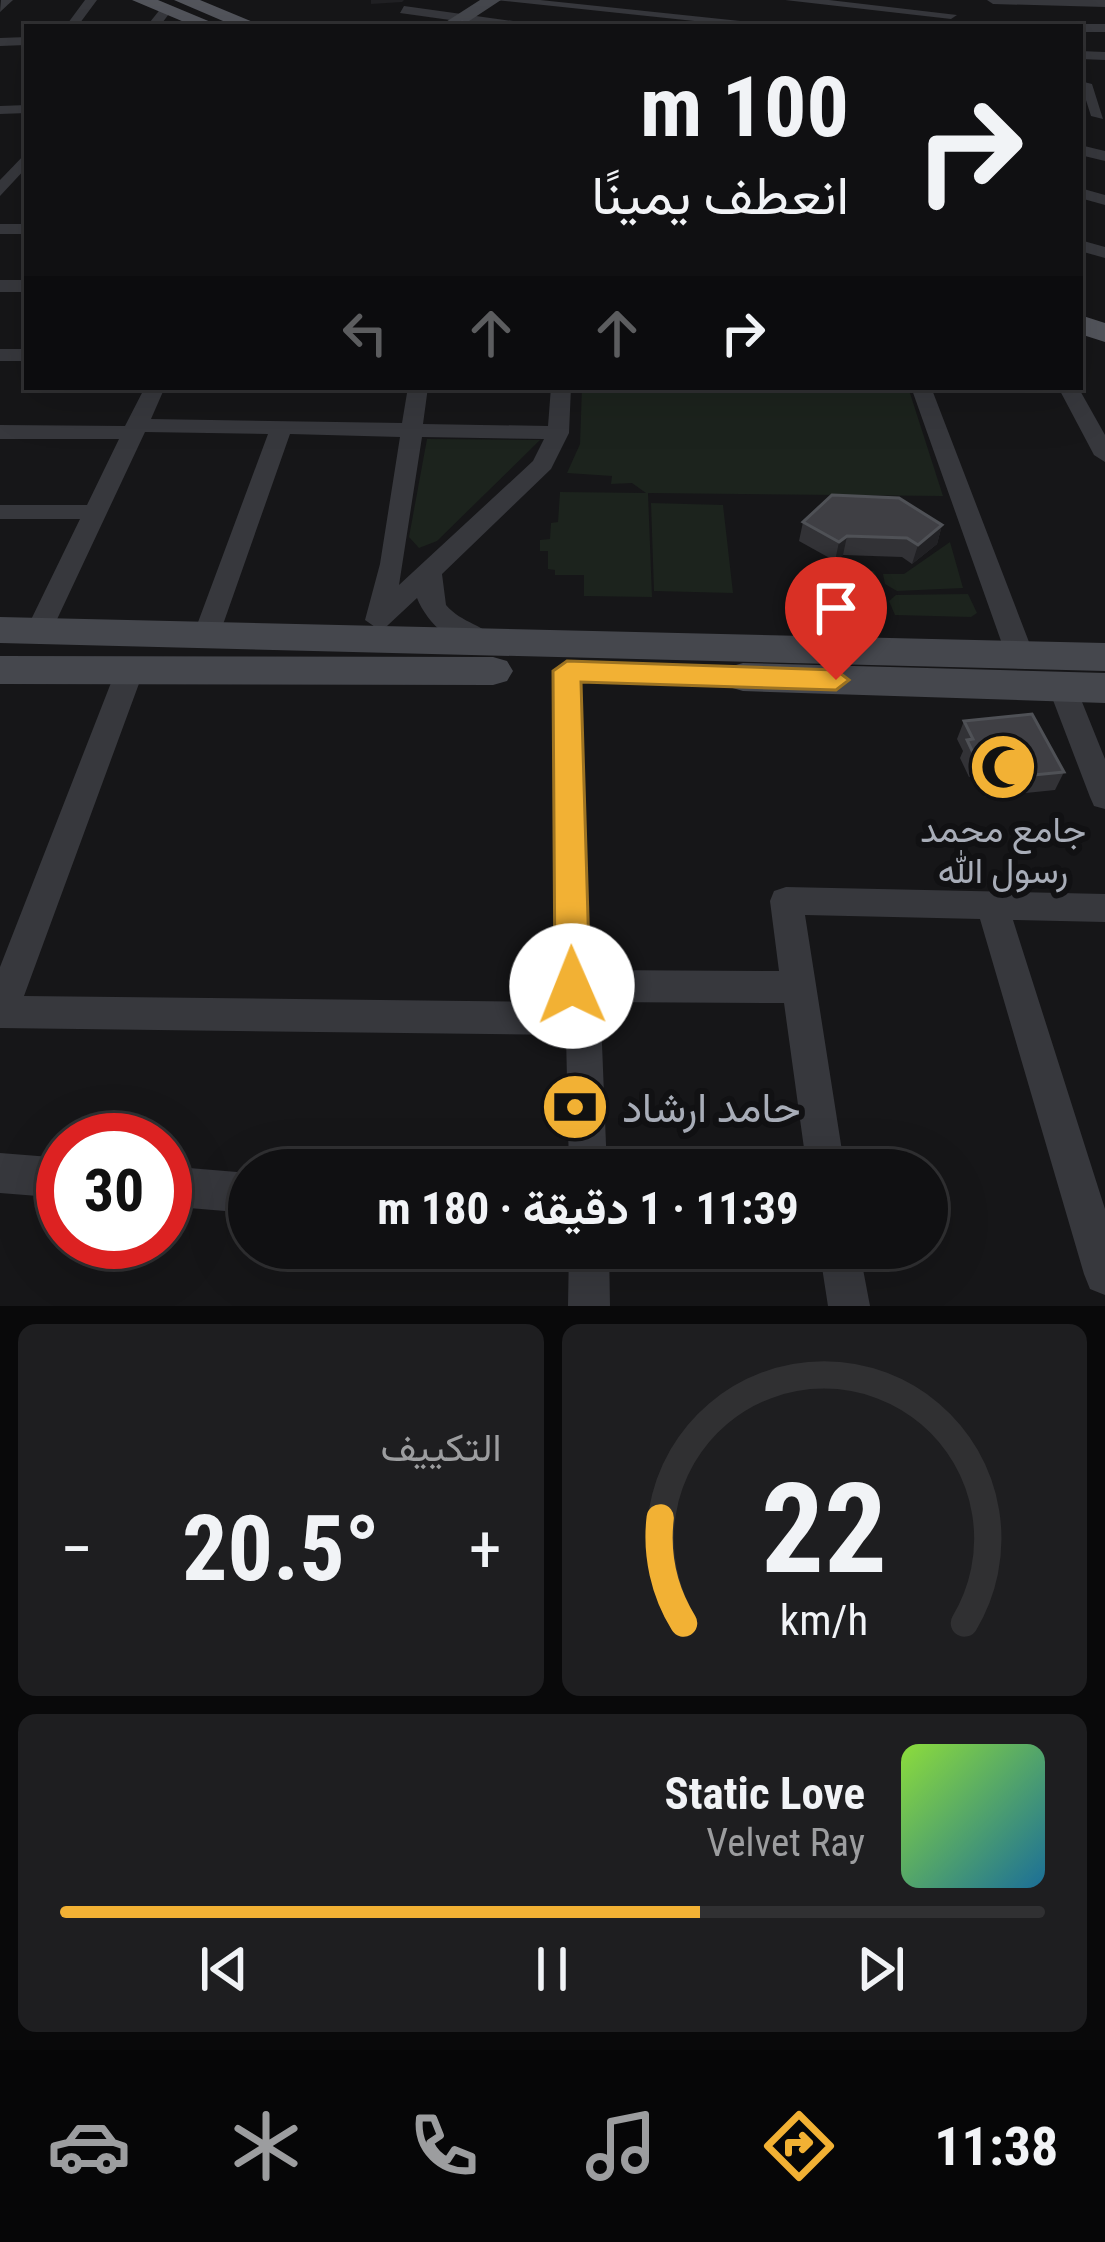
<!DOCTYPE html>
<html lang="ar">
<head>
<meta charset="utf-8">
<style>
	body { margin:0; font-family:"Roboto Condensed",Vazirmatn,sans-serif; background:#1e1e20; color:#f1f3f6; direction:rtl; height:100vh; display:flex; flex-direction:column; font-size:45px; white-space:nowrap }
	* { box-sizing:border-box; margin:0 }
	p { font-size:39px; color:#9c9d9f }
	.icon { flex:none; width:66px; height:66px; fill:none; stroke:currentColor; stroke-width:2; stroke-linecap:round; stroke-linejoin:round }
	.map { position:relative; height:1306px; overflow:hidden; direction:ltr }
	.side { display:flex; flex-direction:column; gap:18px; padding:18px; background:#09090a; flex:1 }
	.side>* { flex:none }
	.top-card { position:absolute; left:24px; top:24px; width:1059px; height:366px; border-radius:0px; box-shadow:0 12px 48px #0002,0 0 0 3px #303032; direction:rtl; background:#101012; color:#f1f3f6; overflow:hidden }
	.speed { position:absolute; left:36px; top:1113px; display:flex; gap:24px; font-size:60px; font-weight:700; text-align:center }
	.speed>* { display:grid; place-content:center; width:156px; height:156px; border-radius:50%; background:#101012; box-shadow:0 12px 48px #0002,0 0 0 3px #303032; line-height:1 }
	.speed .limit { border:18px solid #d22; background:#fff; color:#111 }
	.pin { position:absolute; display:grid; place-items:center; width:102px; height:102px; color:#fff; margin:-123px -51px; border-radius:50% 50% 50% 0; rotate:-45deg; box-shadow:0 0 12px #0007 }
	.pin .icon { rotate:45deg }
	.me { position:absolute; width:132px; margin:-66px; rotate:359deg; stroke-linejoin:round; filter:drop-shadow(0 0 9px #0008) }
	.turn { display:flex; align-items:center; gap:42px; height:252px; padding:0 36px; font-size:54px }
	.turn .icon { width:156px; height:156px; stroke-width:2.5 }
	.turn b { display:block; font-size:84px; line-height:102px }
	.lanes { display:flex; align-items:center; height:114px; padding:0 36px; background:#0003; justify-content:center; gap:60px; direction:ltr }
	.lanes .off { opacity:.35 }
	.big { font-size:90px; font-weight:700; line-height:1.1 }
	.side .card { flex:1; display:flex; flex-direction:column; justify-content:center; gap:18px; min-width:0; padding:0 42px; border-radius:18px; background:#1e1e20 }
	.side .dial { align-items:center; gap:0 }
	.dial svg { height:312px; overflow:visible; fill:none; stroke:#303032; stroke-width:7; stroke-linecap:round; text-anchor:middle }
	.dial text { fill:#f1f3f6; stroke:none }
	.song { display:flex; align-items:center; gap:36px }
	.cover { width:144px; height:144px; border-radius:18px; background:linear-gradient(135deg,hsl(90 70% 55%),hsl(200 70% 35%)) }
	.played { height:12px; border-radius:6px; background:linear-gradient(90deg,#f2b134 65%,#303032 65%) }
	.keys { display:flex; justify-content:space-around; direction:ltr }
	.heat { display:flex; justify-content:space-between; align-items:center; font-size:66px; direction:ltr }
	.side .tiles { flex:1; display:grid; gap:18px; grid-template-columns:1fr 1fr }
	.card:last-child { grid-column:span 2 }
	.trip { position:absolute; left:228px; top:1149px; width:720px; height:120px; border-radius:60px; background:#101012; box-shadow:0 12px 48px #0002,0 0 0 3px #303032; font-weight:700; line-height:120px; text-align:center; direction:rtl }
	.dock { display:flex; height:192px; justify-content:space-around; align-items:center; background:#060607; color:#9c9d9f }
	.dock .icon { width:84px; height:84px }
	.dock .active { color:#f2b134 }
	.dock b { font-size:54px; color:#f1f3f6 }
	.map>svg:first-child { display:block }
	.green { fill:#1c231d }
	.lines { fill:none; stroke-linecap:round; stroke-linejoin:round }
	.street { fill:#37383d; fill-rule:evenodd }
	.secondary { fill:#45474d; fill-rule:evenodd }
	.primary { fill:#53555c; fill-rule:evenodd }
	.wall { fill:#323236 }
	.shaded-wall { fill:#212124 }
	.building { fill:#3f3f44; stroke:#4f5156; stroke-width:3 }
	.route { fill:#f2b134; stroke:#9d7322; stroke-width:3 }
	.labels { text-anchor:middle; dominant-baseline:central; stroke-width:12; stroke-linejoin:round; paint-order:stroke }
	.poi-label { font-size:36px; fill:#a8adb8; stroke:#111113 }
	.near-poi-label { font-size:42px; fill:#a8adb8; stroke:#111113; text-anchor:start }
</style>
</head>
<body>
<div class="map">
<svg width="1105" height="1306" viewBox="0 0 1105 1306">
	<rect width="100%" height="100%" fill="#161618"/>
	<!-- green -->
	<path class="green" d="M582 387H908L943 496 648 493 652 597 584 596V575H555V570L548 569V551H540V540L550 539 551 523 558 522 560 492 646 493 632 483 611 484 612 476 567 473 580 444Z
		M427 439 540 440 437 541 419 548 409 537Z
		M651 503 723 505 733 593 654 591Z
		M950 542 963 588 897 591 885 584 883 574H904Z
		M837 570 874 571 880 585 872 592 883 601 887 614 839 611 834 581Z
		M968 594 977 613 971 617 895 615 889 601 896 595Z"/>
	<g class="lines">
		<!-- street -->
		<path class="street" d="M13 0 0 12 1 0Z
			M85 0H97L77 27H65Z
			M495 0H540L797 27H751Z
			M785 0H829L957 15 951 19Z
			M987 0H1105V7L993 4Z
			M404 6 527 23 533 27H500L400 13Z
			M162 7 172 10 159 27H146Z
			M953 21 1052 23 1058 27H948Z
			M1080 24H1105V32H1080V27H1074Z
			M27 37V45L0 46V38Z
			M1080 51 1105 52V60L1080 59Z
			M1080 81 1092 84 1103 119 1091 116Z
			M27 105V113L0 114V106Z
			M1080 145 1105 151V161L1080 155Z
			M27 152V167L0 196V180Z
			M1080 188 1105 195V205L1080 198Z
			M0 224H27V234H0Z
			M1080 240 1105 247V258L1080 251Z
			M0 280H27V292H0Z
			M0 349H27V361H0Z
			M145 387H165L151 419 402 423 408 387H428L423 424 548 426 551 387H571L569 433 551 469 442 574 446 605C461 623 487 626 499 642L495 649C463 657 428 626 417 598L387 626 378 629 365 620 380 564 400 437 290 434 220 633 207 642 194 633 268 434 145 432 52 630 39 639 30 636 26 630 80 519H0V505H87L119 439H0V425L125 426ZM422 437 544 439 533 461 399 585Z
			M911 387H931L1034 655 1030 662H1010L1006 655Z
			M1058 387H1078L1105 435V462L1094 455Z
			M130 660 144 670 24 996 560 1002 555 986 553 671 567 661 581 671 589 970 779 971 770 901 774 891 786 887 1105 894V922L1013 920 1105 1209V1295L1090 1289 1084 1274 980 919 805 915 845 1170H807L784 1003 595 1002 601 1019 607 1170H569L566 1035 0 1028V967L116 670Z
			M1062 677 1072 680 1076 687 1105 759V809L1094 806 1090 797 1048 687 1052 680Z
			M0 1153 63 1158V1198L0 1193Z
			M165 1166 249 1173V1213L165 1206Z
			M569 1248H609L610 1306H568Z
			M819 1248H859L870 1306H828Z"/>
		<!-- secondary -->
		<path class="secondary" d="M480 0H501L460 27H438Z
			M0 617 1105 643V671L0 643Z
			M0 656 493 657 507 661 513 671 507 681 493 685 0 684Z
			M743 663 1105 673V703L743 691 729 687 723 677 729 667Z"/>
		<!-- primary -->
		<path class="primary" d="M132 0H158L218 25 196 27Z
			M174 0H200L265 27H237Z
			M1080 315 1105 323V342L1080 334Z"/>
	</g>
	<!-- wall -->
	<path class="wall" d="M803 522 942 525 937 544 912 564 902 557 843 555 835 561 799 541Z
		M964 721 1064 772 1055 790 985 797 975 776 969 777 960 758 963 751 957 739Z"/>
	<!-- shaded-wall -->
	<path class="shaded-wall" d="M371 0H404L402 2 371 4Z
		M942 525 937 544 912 564 918 545Z
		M847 536 843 555 835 561 839 542Z"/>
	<!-- building -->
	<path class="building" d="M462 22 476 27H448Z
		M832 495 899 498 942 525 918 545 907 538 847 536 839 542 803 522Z
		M1032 714 1064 772 992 779 982 758 976 759 967 740 973 739 964 721Z"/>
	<!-- route -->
	<path class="route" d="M567 661 836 670 849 680 836 690 581 682 590 986 585 997 572 1002 560 997 555 986 553 671Z"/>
	<!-- icons -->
	<defs>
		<symbol id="mosque-disc" viewBox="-11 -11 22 22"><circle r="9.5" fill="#f2b134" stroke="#111113"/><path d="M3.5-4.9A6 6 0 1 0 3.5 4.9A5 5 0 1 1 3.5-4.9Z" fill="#111"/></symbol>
		<symbol id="bank-disc" viewBox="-11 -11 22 22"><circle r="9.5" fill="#f2b134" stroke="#111113"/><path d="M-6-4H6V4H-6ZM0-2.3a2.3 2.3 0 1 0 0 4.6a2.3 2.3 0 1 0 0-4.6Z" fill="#111"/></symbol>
	</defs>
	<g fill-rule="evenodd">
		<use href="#mosque-disc" x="965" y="729" width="76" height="76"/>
		<use href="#bank-disc" x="537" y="1069" width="76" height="76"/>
	</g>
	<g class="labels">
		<!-- poi labels -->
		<g class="poi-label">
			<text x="1003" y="830">جامع محمد<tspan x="1003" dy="41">رسول الله</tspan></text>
		</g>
		<!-- near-poi labels -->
		<g class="near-poi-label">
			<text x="622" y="1107">حامد ارشاد</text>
		</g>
	</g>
</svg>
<div class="speed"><div class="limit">30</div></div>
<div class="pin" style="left:836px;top:680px;background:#d93025"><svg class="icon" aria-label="arrive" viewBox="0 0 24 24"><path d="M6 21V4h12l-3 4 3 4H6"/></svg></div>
<svg class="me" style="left:572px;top:986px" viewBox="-20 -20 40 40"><circle r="19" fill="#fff"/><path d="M0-13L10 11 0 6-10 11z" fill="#f2b134"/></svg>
<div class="trip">11:39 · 1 دقيقة · 180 m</div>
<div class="top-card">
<div class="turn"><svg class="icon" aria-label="right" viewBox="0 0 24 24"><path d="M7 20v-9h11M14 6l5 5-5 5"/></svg><div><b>100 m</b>انعطف يمينًا</div></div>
<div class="lanes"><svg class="icon off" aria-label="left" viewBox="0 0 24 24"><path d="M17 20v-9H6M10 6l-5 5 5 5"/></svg><svg class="icon off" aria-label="ahead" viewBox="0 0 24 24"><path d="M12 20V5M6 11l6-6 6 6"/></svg><svg class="icon off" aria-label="ahead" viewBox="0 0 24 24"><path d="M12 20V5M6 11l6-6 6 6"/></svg><svg class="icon" aria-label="right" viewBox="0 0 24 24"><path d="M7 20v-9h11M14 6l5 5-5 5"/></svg></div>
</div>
</div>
<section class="side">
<div class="tiles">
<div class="card dial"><svg viewBox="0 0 100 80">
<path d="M14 69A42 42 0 1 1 86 69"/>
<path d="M14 69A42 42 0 0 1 8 42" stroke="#f2b134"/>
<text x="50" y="56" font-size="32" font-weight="700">22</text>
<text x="50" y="72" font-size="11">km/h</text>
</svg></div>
<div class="card"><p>التكييف</p>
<div class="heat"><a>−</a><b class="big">20.5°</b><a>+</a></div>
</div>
<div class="card">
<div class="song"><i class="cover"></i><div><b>Static Love</b><p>Velvet Ray</p></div></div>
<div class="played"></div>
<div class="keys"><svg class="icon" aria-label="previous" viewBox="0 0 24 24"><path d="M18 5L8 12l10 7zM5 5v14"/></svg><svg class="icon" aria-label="pause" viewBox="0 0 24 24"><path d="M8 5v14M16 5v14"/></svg><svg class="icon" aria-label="next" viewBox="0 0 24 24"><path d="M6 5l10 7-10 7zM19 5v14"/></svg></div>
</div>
</div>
</section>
<nav class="dock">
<b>11:38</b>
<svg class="icon active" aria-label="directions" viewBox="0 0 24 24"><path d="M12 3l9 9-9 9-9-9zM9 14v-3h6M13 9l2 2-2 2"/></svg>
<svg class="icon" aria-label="music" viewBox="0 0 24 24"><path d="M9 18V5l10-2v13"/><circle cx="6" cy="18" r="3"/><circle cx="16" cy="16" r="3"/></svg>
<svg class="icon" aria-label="phone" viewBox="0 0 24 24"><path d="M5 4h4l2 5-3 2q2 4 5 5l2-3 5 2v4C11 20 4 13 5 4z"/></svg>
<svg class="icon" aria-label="climate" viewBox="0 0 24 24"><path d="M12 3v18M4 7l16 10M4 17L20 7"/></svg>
<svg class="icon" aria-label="car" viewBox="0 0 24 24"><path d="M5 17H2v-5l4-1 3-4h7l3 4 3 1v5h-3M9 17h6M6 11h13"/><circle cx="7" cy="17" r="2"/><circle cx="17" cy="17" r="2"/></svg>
</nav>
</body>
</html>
